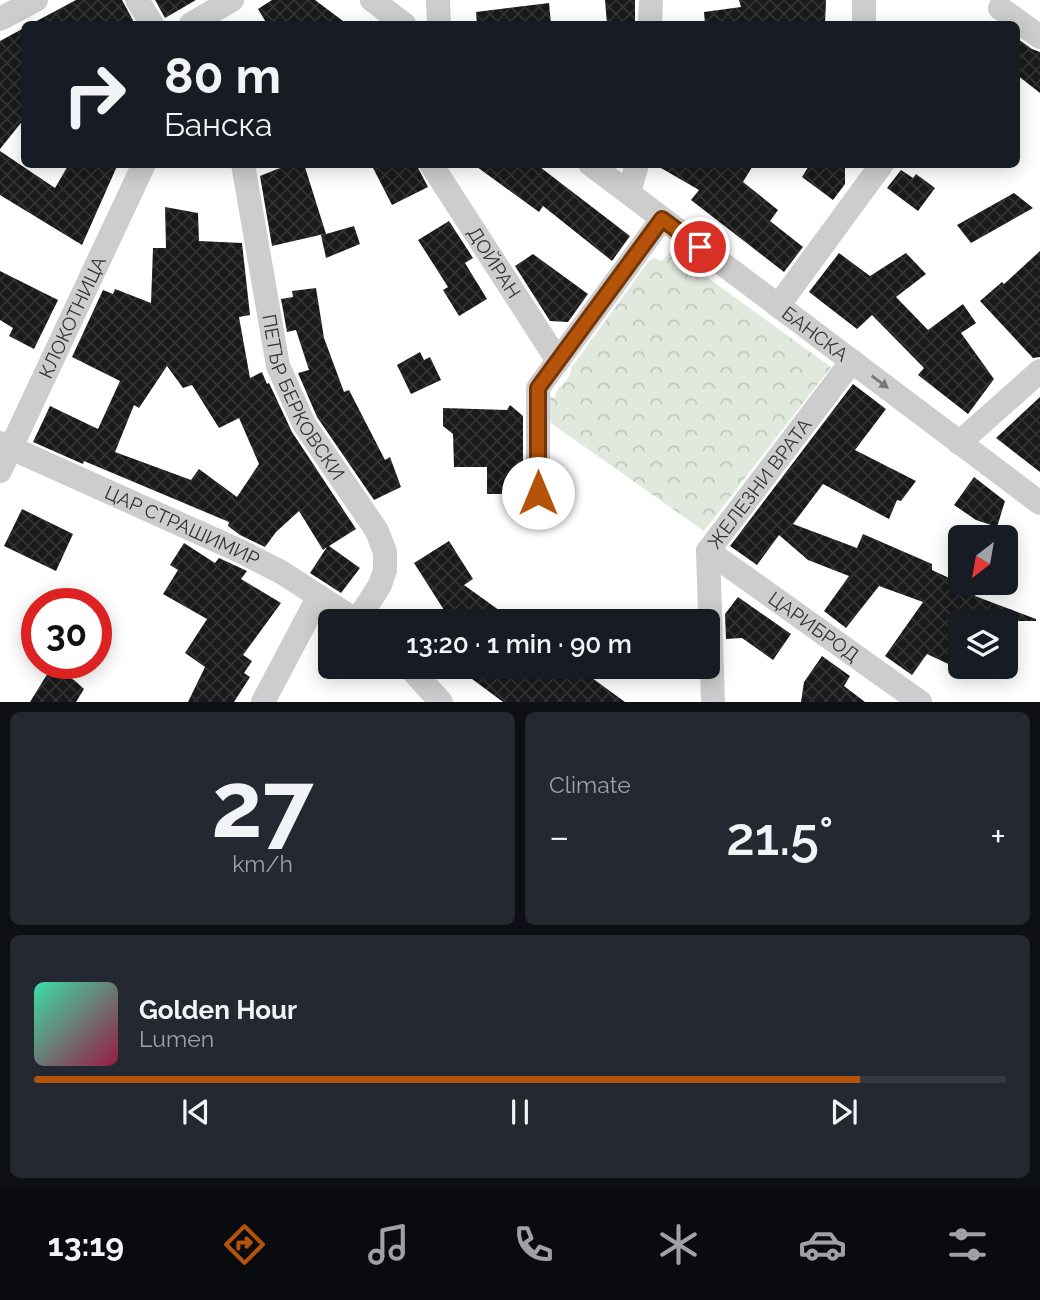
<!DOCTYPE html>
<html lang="en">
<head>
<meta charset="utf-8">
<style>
	body { margin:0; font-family:Raleway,sans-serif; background:#242831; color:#f1f3f6; height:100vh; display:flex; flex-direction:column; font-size:26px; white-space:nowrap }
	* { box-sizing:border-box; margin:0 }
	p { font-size:23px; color:#9ea1a6 }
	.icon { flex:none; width:38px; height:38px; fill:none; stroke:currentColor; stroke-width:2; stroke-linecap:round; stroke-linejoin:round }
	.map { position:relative; height:702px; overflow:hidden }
	.sheet { display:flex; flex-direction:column; gap:10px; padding:10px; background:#0d0f14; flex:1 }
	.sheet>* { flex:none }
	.top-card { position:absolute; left:21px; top:21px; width:999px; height:147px; border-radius:10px; box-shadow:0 4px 18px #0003; background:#171b24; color:#f1f3f6; overflow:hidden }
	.needle { width:46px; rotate:211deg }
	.tools { position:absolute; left:948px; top:525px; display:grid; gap:14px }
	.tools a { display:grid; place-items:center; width:70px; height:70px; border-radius:10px; background:#171b24; box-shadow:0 4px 18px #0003; font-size:35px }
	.speed { position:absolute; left:21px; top:588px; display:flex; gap:14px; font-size:35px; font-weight:700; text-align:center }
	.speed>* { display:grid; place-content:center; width:91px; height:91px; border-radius:50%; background:#171b24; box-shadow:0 4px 18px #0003; line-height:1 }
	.speed .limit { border:10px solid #d22; background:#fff; color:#111 }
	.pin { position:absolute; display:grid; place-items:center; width:60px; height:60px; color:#fff; margin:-30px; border:4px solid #fff; border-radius:50%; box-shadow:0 2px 7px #0007 }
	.me { position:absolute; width:77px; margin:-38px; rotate:0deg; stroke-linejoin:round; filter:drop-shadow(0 0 5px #0008) }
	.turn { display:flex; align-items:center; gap:24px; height:147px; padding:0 28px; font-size:32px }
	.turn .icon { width:91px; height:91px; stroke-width:2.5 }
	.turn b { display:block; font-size:49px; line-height:60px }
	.big { font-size:52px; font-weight:600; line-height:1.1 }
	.sheet .tile { flex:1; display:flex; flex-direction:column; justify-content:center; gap:10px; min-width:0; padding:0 24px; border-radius:10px; background:#242831 }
	.sheet .dial { align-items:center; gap:0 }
	.dial b { font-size:91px; line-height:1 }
	.song { display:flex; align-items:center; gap:21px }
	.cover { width:84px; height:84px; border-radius:10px; background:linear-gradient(135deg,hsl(160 70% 55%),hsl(340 70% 35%)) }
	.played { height:7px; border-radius:4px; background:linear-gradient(90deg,#b45309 85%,#363941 85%) }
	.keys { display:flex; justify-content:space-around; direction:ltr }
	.heat { display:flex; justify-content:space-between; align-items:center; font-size:38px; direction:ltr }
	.sheet .tiles { flex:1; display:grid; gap:10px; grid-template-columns:1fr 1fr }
	.tile:last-child { grid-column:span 2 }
	.trip { position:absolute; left:318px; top:609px; width:402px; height:70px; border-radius:10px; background:#171b24; box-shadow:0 4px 18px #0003; font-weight:600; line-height:70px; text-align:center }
	.tab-bar { display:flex; height:112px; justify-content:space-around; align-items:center; background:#090b0e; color:#9ea1a6 }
	.tab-bar .icon { width:49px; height:49px }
	.tab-bar .active { color:#b45309 }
	.tab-bar b { font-size:32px; color:#f1f3f6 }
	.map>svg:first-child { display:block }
	.park { fill:url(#park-crowns) }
	.building { fill:url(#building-cross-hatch); fill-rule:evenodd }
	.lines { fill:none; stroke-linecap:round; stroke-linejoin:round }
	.street { stroke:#cdcdcd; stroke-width:24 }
	.oneway { fill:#787878 }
	.route-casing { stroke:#753606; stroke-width:18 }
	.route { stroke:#b45309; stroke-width:12 }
	.labels { text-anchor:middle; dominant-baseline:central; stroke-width:7; stroke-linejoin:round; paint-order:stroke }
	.street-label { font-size:19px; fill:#333; stroke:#fff }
</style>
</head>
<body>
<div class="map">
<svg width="1040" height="702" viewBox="0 0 1040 702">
	<defs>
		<pattern id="park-crowns" width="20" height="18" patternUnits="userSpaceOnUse" patternTransform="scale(1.75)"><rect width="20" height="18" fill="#e1e8dd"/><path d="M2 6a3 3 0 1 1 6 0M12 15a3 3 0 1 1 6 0" fill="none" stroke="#c2c7be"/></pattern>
		<pattern id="building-cross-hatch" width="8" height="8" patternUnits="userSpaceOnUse" patternTransform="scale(1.75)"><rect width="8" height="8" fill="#1a1a1a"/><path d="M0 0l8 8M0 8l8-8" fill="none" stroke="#333"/></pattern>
	</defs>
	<rect width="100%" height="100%" fill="#fff"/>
	<!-- park -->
	<path class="park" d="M671 251 831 367 704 531 545 419 547 395 555 398C557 383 572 381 571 368L649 261 654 258 662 261Z"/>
	<!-- building -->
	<path class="building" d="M76 0H122L135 24H31Z
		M155 0H196L165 18Z
		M272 0H315L347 24H267L258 9Z
		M605 0H635V24H607Z
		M739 0H826L825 24H777V22L759 24H705L704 12 741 7Z
		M549 3 551 24H477L476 12Z
		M24 28V119L0 149V41Z
		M1018 39 1032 49 1040 52V93L1017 75Z
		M0 151 55 188 69 164H118L82 245 0 195Z
		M290 164H304L326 234 354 226 360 244 326 258 321 235 324 234 272 246 260 176Z
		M371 164H416L428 187 392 205Z
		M473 164H536L630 236 612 261 543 206 539 212Z
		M654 164H754L743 182 778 210 770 221 803 247 784 272 691 200 699 190Z
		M810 164H845V184L833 200 802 177Z
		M901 170 913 178 916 174 935 188 918 211 887 188Z
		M1014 193 1033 208 971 243 957 225Z
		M165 207 198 213 199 241 242 243 250 315 239 317 250 378 262 372 267 384 269 383 292 432 356 529 329 546 360 568 341 593 310 573 327 547 323 550 299 511 276 532 265 547 240 535 228 526 229 522 84 461 83 464 33 442 50 406 98 429 120 381 72 357 103 290 113 294 115 289 151 303 153 248H166ZM167 366 183 388 192 385 219 428 239 418 259 464 237 497 199 469 191 480 115 452 134 405 139 408Z
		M449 221 473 258 465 263 487 299 459 316 443 290 448 287 418 240Z
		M1040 251V357L1033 358 980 301 1002 282 1004 284Z
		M839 253 870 276 906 253 926 274 896 297 928 330 963 304 976 323 961 333 994 379 968 414 918 375 924 368 872 315 857 329 809 292Z
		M533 254 588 294 568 322 550 321 515 266Z
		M0 271 58 300 34 349 9 336 13 328 0 320Z
		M316 288 324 338 344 392 349 390 385 460 390 457 401 487 374 500 317 417 298 373 309 370 296 330 287 332 281 299 293 297 292 291Z
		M420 352 424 360 430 357 441 380 411 394 397 365Z
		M853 384 886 409 855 450 916 481 901 501 897 500 889 519 823 484 793 524 857 548 863 534 932 564V570L977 591 975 596 1036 619V621H961V670L927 654 912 675 885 656 923 602 879 586 846 628 824 611 849 576 808 560 779 535 757 565 730 546Z
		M1040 397V472L996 438Z
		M510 405 523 416V494H487V467H454L453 434 443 426V408L507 410Z
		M974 477 1005 501 997 527 976 520 954 505Z
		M22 509 73 534 56 571 4 546Z
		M449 541 473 579 464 585 514 621H451L414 563Z
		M184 543 215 563 219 558 247 571 241 579 281 603 243 655 252 661 244 673 250 677 234 702H188L205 667 185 653 207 619 163 594 178 570 170 565Z
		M738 597 791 634 773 660 742 638 726 639 725 614Z
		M822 656 850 676 844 686 865 702H801L804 682Z
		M456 667H577L625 702H503Z
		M51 668 74 680 84 689 76 702H30Z"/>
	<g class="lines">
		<!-- street -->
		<g class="street">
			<path d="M137 0 152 24"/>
			<path d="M372 0 404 24"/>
			<path d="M438 0 439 24"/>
			<path d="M864 0V24"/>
			<path d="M1000 8 1040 37"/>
			<path d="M0 19 36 0"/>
			<path d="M191 24 232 0"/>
			<path d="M650 24 651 0"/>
			<path id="s1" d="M243 164 278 366 304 424 377 531 385 552V570L380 585 357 621"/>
			<path id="s2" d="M431 164 558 361"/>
			<path id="s3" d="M590 164 1040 503"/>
			<path d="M629 193 637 164"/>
			<path d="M778 306 882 164"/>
			<path id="s4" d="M0 443 242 552 281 572 357 621"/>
			<path d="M959 443 1040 371"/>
			<path id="s5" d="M0 471 144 164"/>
			<path d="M538 493V388L662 219"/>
			<path id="s6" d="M708 551 920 702"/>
			<path d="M409 667 441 702"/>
			<path d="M263 702 319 596"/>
			<path id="s7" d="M713 702 708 551 852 361"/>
		</g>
	</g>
	<!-- one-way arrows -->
	<defs><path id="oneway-solid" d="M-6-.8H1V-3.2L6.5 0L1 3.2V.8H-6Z" transform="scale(1.75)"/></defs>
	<use class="oneway" href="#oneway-solid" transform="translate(880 382) rotate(37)"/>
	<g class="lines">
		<defs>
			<path id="route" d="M538 493V388L662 219 700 247"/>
		</defs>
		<!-- route casing -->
		<use href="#route" class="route-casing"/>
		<!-- route -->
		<use href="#route" class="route"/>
	</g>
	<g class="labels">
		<!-- street labels -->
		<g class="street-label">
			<text stroke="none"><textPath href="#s2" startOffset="117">ДОЙРАН</textPath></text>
			<text stroke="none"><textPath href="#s5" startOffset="170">КЛОКОТНИЦА</textPath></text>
			<text stroke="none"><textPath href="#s3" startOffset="282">БАНСКА</textPath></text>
			<text stroke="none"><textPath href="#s1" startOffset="243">ПЕТЪР БЕРКОВСКИ</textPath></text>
			<text stroke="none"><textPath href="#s7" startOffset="236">ЖЕЛЕЗНИ ВРАТА</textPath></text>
			<text stroke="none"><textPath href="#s4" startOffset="200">ЦАР СТРАШИМИР</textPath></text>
			<text stroke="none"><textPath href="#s6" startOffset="130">ЦАРИБРОД</textPath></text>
		</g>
	</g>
</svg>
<div class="tools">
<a><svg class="needle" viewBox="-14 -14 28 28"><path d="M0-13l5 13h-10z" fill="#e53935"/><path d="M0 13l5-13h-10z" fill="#9ea1a6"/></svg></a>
<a><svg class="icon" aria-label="layers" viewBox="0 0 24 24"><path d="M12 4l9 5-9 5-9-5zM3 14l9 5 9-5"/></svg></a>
</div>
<div class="speed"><div class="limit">30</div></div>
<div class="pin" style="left:700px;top:247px;background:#d93025"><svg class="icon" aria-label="arrive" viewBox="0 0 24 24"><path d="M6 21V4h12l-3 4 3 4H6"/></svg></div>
<svg class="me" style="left:538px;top:493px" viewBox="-20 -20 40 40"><circle r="19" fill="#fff"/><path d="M0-13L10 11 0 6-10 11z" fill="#b45309"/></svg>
<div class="trip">13:20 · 1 min · 90 m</div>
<div class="top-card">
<div class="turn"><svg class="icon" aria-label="right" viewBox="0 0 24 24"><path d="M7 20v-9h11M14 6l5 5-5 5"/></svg><div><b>80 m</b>Банска</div></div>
</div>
</div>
<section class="sheet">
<div class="tiles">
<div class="tile dial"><b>27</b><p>km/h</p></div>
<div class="tile"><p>Climate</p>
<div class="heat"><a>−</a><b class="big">21.5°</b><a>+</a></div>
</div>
<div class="tile">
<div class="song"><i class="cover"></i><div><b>Golden Hour</b><p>Lumen</p></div></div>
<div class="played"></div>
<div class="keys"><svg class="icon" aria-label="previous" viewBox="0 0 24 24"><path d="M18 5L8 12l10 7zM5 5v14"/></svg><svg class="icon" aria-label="pause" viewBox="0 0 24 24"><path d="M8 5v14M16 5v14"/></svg><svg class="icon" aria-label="next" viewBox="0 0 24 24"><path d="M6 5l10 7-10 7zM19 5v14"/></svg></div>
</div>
</div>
</section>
<nav class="tab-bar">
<b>13:19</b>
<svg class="icon active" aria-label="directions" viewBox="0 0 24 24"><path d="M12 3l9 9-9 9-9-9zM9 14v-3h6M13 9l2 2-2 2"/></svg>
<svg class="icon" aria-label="music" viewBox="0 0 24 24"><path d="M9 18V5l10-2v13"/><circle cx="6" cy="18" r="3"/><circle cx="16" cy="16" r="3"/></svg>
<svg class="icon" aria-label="phone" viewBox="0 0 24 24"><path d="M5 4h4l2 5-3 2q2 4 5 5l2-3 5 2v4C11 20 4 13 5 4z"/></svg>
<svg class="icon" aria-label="climate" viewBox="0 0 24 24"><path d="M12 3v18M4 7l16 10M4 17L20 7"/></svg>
<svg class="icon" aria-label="car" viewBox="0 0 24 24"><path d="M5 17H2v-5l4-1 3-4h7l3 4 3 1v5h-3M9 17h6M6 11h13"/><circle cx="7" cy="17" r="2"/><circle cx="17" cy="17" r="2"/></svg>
<svg class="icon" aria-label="filters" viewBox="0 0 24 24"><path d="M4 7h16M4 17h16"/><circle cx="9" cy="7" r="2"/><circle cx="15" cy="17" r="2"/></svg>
</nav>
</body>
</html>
